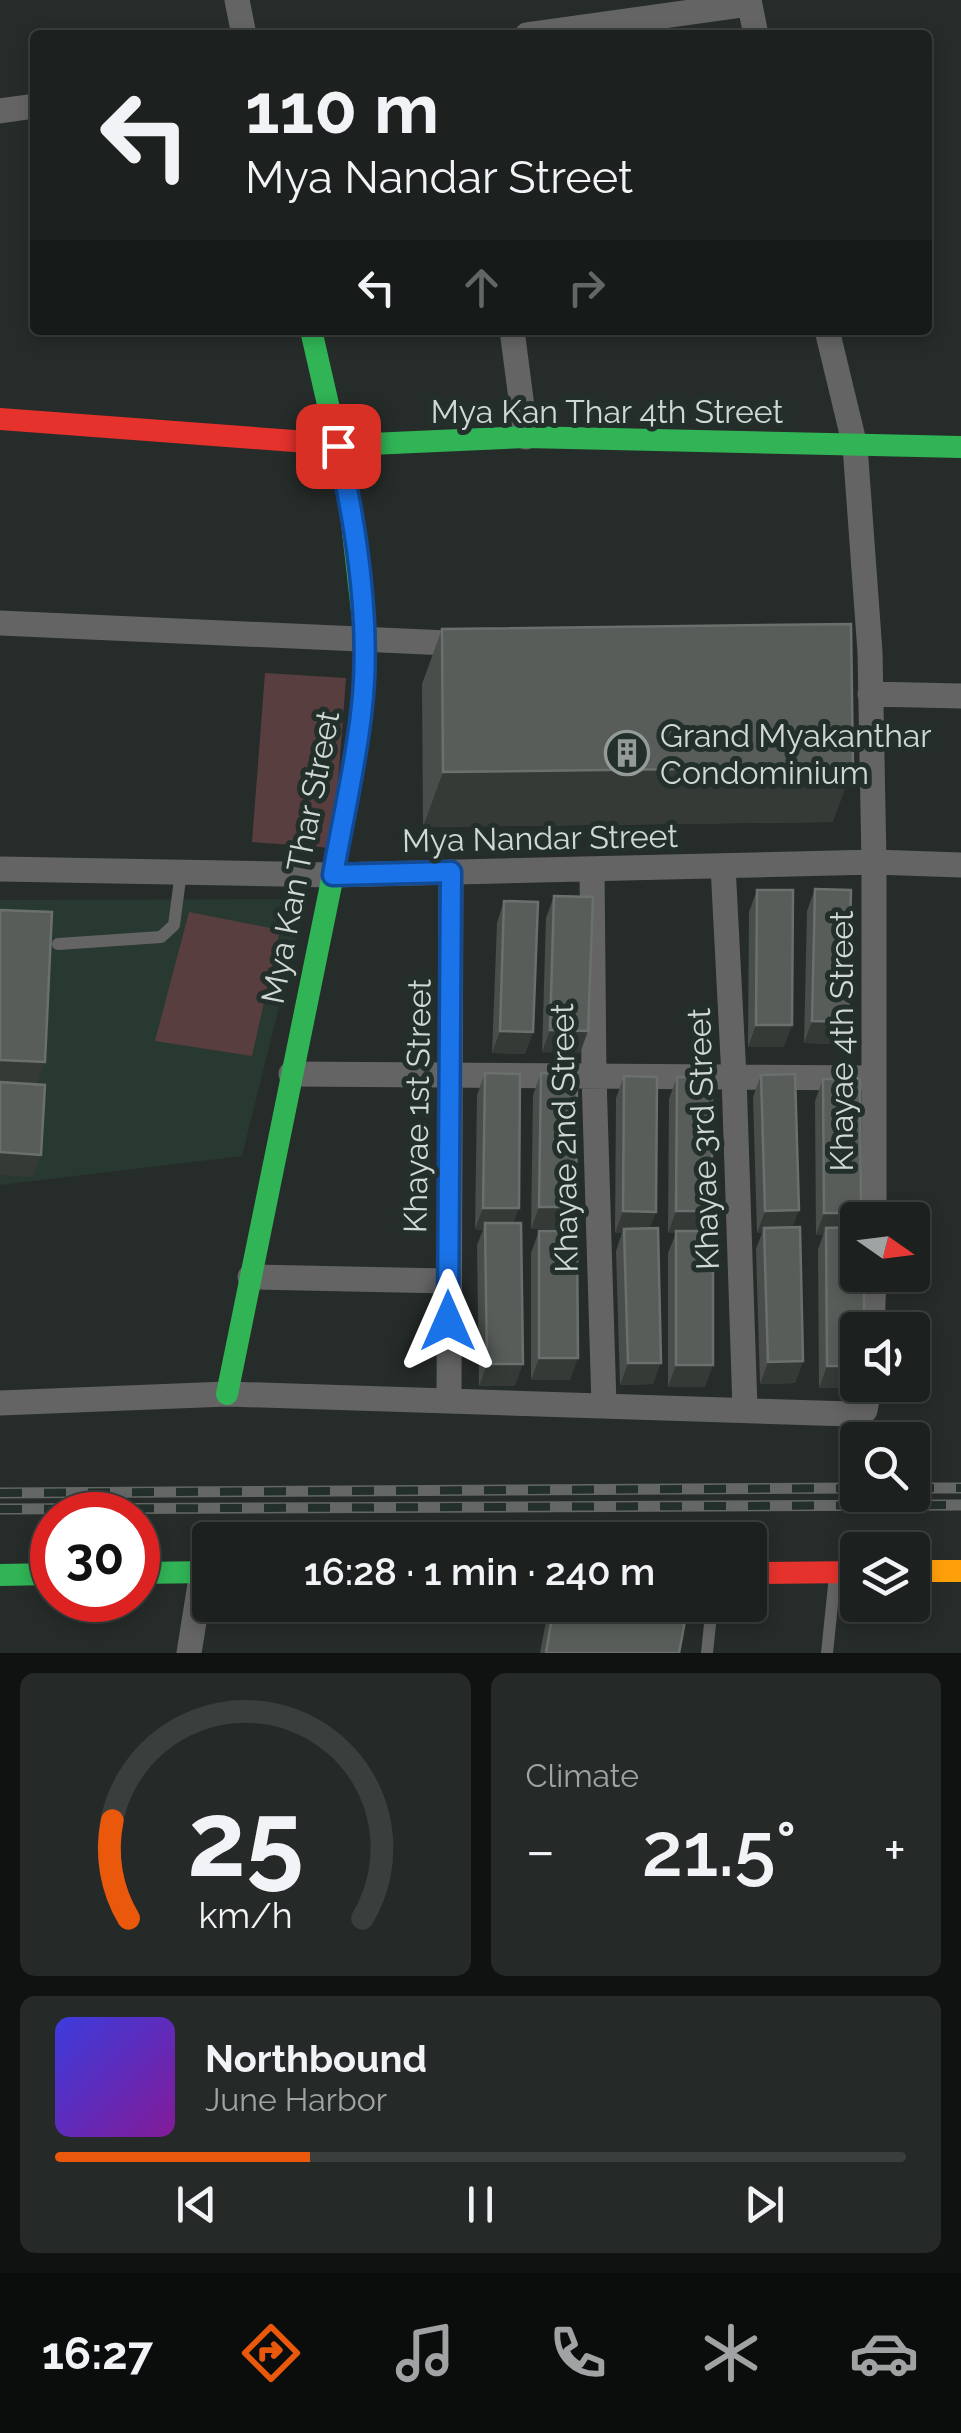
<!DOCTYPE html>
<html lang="en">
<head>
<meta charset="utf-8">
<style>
	body { margin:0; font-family:Raleway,sans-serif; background:#252928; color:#f1f3f6; height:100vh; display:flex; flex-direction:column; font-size:38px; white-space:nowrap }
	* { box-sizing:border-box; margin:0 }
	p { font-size:32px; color:#a0a3a4 }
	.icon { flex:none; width:55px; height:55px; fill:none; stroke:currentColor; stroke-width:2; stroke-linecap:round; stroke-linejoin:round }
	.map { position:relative; height:1653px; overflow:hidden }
	.panel { display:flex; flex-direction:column; gap:20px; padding:20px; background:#0f1211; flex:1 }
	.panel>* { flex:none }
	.hud { position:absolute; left:30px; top:30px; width:902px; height:305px; border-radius:10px; box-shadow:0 5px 15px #0003,0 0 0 2px #3a3e3d; background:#1c211f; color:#f1f3f6; overflow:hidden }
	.needle { width:65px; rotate:104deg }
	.controls { position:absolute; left:840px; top:1202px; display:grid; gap:20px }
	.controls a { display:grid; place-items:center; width:90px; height:90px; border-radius:10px; background:#1c211f; box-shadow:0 5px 15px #0003,0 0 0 2px #3a3e3d; font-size:50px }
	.speed { position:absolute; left:30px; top:1492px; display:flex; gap:20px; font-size:50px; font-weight:700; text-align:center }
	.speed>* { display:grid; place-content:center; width:130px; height:130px; border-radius:50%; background:#1c211f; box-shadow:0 5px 15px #0003,0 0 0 2px #3a3e3d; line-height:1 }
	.speed .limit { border:15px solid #d22; background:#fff; color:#111 }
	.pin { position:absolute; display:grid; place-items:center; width:85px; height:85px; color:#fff; margin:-42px; border-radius:20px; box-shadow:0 5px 15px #0006 }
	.me { position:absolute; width:110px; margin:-55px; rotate:0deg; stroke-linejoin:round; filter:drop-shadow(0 0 8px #0008) }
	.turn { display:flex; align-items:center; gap:35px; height:210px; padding:0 50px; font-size:45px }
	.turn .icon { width:130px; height:130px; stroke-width:2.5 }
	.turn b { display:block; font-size:70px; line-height:85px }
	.lanes { display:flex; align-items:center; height:95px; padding:0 50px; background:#0003; justify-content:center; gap:50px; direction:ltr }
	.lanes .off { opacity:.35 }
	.big { font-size:75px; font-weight:600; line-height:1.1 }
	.panel .widget { flex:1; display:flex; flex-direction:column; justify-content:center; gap:15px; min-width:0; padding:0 35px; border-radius:15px; background:#252928 }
	.panel .dial { align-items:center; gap:0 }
	.dial svg { height:260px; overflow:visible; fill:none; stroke:#3a3e3d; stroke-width:7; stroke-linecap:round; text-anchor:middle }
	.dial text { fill:#f1f3f6; stroke:none }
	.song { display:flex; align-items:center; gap:30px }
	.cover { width:120px; height:120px; border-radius:15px; background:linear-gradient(135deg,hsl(240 70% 55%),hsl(290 70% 35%)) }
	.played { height:10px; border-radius:5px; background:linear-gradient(90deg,#ea580c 30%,#3a3e3d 30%) }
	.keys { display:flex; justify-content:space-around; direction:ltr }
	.heat { display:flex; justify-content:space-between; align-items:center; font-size:55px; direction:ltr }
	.panel .tiles { flex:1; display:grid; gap:20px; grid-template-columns:1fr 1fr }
	.widget:last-child { grid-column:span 2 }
	.trip { position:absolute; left:192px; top:1522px; width:575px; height:100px; border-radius:10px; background:#1c211f; box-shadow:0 5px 15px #0003,0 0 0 2px #3a3e3d; font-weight:600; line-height:100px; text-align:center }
	.tabs { display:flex; height:160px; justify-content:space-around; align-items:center; background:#0b0d0c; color:#a0a3a4 }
	.tabs .icon { width:70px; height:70px }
	.tabs .active { color:#ea580c }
	.tabs b { font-size:45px; color:#f1f3f6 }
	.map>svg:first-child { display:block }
	.built { fill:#283931 }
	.green { fill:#593e3f }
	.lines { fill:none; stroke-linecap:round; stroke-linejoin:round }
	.lane { stroke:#656464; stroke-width:12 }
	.street { stroke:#656464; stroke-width:25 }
	.fast { stroke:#30b455; stroke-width:22 }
	.slow { stroke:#ff9f0a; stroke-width:22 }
	.jam { stroke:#e5322d; stroke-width:22 }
	.rail-casing { stroke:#646765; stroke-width:11 }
	.rail { stroke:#232f2a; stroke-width:8; stroke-dasharray:22; stroke-linecap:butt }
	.wall { fill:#494e4b }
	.shaded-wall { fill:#353a37 }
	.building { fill:#585d5a; stroke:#6a706d; stroke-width:2.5 }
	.route-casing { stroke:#114b97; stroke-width:25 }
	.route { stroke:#1a73e8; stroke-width:18 }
	.labels { text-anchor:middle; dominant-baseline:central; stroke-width:10; stroke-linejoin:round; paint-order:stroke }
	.street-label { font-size:32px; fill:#d0d7d4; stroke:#232f2a }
	.poi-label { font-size:32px; fill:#d0d7d4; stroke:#232f2a; text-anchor:start }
</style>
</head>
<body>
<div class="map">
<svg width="961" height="1653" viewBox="0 0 961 1653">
	<rect width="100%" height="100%" fill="#262c29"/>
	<!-- built -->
	<path class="built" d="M306 899 242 1156 0 1185V900Z"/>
	<!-- green -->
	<path class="green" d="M265 673 346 678 333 848 252 842Z
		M189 912 280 930 252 1056 155 1041Z"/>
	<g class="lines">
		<!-- lane -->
		<path class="lane" d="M58 944 161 937 174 925 181 872
			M707 1653 712 1605
			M827 1653 835 1575"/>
		<!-- street -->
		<path class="street" d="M237 0 244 35
			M749 0 756 35
			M527 35 748 4
			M0 111 35 106
			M512 330 526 437
			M827 330 855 446 870 652 874 862V1220
			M0 623 470 644
			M870 694 961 696
			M723 866 734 1077 745 1409
			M0 869 333 875 874 862 961 865
			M592 869 594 1076 604 1405
			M291 1074 873 1078
			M250 1277 447 1281
			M872 1330 874 1275
			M449 1400 451 872
			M0 1403 227 1394 850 1414 865 1410 870 1385
			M189 1653 202 1572"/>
		<!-- fast -->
		<path class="fast" d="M348 445 526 437 961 447
			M227 1394 333 875 362 713 365 638 349 496 311 330
			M138 1573 210 1572
			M0 1575 52 1574"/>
		<!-- slow -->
		<path class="slow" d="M912 1571H961"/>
		<!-- jam -->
		<path class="jam" d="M0 419 348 445
			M750 1573 858 1572"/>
		<defs>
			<path id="rail" d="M912 1488H961
				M0 1493 858 1488
				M0 1509 961 1505"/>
		</defs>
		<!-- rail casing -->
		<use href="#rail" class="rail-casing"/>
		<!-- rail -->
		<use href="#rail" class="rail"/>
	</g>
	<!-- wall -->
	<path class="wall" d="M442 629 833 822 423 827 422 684Z
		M815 889 848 1022 840 1044 804 1043 807 911Z
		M757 890 784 1047H748L749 912Z
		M554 896 580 1053 542 1052 546 918Z
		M504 901 533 1032 525 1054 492 1053 497 923Z
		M485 1073 514 1223 515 1386H479L477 1245 483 1230 475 1229 477 1095Z
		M541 1073 568 1229H531L533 1095Z
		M761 1075 793 1227 803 1361 795 1383 760 1384 756 1249 762 1233H757L753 1097Z
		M624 1076 650 1228 653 1384 620 1385 616 1251 622 1233H615L616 1098Z
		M677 1077 712 1211 704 1231 705 1387H668V1253L676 1233H668L669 1099Z
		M823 1079 861 1213 856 1227 857 1387 819 1388 818 1250 823 1235H816L815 1101Z
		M539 1231 570 1380H531V1253Z
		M549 1605H688L679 1653H540Z"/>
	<!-- shaded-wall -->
	<path class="shaded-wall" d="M853 767 833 822 423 827 443 772Z
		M812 1021 848 1022 840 1044 804 1043Z
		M756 1025H792L784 1047H748Z
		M550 1030 588 1031 580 1053 542 1052Z
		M500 1031 533 1032 525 1054 492 1053Z
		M0 1060 45 1062 37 1084 0 1082Z
		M0 1152 41 1155 33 1177 0 1175Z
		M539 1207H576L568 1229H531Z
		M483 1208H519L511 1230 485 1223 483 1230 475 1229Z
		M799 1210 791 1232 764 1228 762 1233H757L765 1211Z
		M623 1211 656 1212 648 1233 624 1229 622 1233H615Z
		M676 1211H712L704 1233H668Z
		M824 1213H861L853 1234 826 1228 823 1235H816Z
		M539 1358H578L570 1380H531Z
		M803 1361 795 1383 760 1384 768 1362Z
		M628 1363H661L653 1384 620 1385Z
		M487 1364H523L515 1386H479Z
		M676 1365H713L705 1387H668Z
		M827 1366H858L857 1387 819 1388Z"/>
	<!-- building -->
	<path class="building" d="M851 624 853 767 443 772 442 629Z
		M815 889 851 890 848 1022 812 1021Z
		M757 890H793L792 1025H756Z
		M554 896 593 897 588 1031 550 1030Z
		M504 901 538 902 533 1032 500 1031Z
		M0 910 52 912 45 1062 0 1060Z
		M485 1073 520 1074 519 1208H483Z
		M541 1073H577L576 1207H539Z
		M795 1074 799 1210 765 1211 761 1075Z
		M624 1076 657 1077 656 1212 623 1211Z
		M677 1077H712V1211H676Z
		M823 1079H860L861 1213H824Z
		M0 1082 45 1085 41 1155 0 1152Z
		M485 1223H521L523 1364H487Z
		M800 1227 803 1361 768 1362 764 1228Z
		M858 1227V1275H864V1330H858V1366H827L826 1228Z
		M658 1228 661 1363H628L624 1229Z
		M539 1231H577L578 1358H539Z
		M676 1231H713V1365H676Z
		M554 1605H688L679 1653H546Z"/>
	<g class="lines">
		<defs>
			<path id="route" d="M338 446C357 530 372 629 361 715 355 768 342 822 333 875L451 872 448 1321"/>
		</defs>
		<!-- route casing -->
		<use href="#route" class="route-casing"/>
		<!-- route -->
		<use href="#route" class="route"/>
	</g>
	<!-- icons -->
	<defs>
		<symbol id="building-ring" viewBox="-11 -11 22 22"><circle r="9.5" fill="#232f2a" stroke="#949b98" stroke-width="1.5"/><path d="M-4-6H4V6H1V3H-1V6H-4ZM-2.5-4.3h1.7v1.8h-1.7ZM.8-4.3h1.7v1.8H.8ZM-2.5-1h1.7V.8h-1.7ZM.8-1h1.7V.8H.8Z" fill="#949b98"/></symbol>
	</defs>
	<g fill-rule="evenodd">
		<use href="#building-ring" x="602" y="728" width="50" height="50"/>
	</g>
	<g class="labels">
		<!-- street labels -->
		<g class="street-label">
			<text x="607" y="411">Mya Kan Thar 4th Street</text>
			<text transform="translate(540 838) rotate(-1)">Mya Nandar Street</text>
			<text transform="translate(300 857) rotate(-79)">Mya Kan Thar Street</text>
			<text transform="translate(841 1041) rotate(-90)">Khayae 4th Street</text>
			<text transform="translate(417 1106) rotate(-89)">Khayae 1st Street</text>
			<text transform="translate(564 1138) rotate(-91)">Khayae 2nd Street</text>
			<text transform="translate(703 1139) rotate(-92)">Khayae 3rd Street</text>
		</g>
		<!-- poi labels -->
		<g class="poi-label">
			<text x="660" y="735">Grand Myakanthar<tspan x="660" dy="37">Condominium</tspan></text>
		</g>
	</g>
</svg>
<div class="controls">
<a><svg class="needle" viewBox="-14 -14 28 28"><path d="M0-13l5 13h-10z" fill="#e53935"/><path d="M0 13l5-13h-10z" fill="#a0a3a4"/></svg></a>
<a><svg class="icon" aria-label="sound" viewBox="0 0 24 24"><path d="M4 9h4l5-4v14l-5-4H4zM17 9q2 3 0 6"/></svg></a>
<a><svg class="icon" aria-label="search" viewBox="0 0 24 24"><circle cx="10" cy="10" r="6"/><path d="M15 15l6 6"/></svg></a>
<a><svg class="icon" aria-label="layers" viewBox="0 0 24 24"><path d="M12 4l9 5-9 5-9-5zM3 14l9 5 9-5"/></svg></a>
</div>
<div class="speed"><div class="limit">30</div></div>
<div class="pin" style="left:338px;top:446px;background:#d93025"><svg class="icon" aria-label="arrive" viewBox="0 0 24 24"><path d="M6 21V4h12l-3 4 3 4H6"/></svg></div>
<svg class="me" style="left:448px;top:1321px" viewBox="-20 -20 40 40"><path d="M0-17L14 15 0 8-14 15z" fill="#1a73e8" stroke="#fff" stroke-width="4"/></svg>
<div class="trip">16:28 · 1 min · 240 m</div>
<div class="hud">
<div class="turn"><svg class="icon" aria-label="left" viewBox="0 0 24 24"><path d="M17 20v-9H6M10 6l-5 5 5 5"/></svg><div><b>110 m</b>Mya Nandar Street</div></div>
<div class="lanes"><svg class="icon" aria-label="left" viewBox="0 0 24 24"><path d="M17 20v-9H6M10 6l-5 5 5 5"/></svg><svg class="icon off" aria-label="ahead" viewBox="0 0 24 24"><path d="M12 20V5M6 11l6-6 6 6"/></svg><svg class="icon off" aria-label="right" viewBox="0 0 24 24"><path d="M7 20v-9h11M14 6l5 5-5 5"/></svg></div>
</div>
</div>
<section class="panel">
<div class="tiles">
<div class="widget dial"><svg viewBox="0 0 100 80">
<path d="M14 69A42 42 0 1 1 86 69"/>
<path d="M14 69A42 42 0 0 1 9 39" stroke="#ea580c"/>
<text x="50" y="56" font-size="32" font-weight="700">25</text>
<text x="50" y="72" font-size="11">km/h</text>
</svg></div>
<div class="widget"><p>Climate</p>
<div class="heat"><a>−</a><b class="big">21.5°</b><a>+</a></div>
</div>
<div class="widget">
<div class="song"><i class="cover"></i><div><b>Northbound</b><p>June Harbor</p></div></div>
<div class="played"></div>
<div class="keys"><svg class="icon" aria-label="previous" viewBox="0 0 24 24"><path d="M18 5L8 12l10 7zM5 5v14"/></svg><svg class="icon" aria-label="pause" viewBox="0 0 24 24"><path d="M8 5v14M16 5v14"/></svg><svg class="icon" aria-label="next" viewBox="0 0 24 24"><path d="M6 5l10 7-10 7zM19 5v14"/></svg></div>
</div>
</div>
</section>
<nav class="tabs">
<b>16:27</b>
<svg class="icon active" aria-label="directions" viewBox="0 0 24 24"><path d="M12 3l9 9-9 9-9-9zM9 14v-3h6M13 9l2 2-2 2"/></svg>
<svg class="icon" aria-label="music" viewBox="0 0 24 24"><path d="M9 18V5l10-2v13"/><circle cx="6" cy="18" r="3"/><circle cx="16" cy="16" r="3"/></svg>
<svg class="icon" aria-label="phone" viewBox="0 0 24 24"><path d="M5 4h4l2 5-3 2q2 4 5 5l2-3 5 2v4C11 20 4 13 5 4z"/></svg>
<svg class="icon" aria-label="climate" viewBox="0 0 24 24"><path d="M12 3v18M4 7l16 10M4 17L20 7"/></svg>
<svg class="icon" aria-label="car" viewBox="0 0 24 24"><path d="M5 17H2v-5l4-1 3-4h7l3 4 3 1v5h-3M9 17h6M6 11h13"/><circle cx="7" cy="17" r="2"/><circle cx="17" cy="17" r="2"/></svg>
</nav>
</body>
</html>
